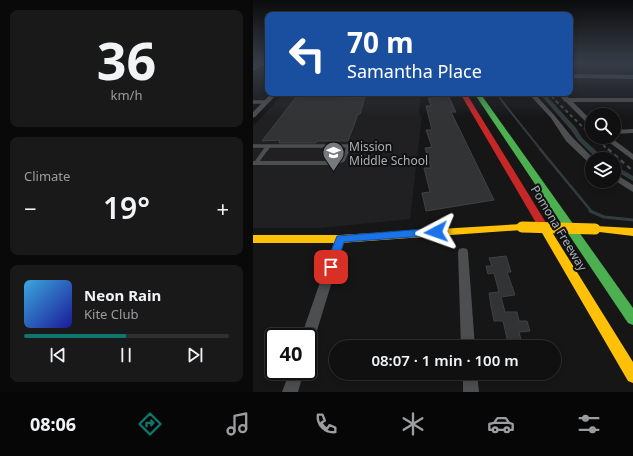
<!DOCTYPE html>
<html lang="en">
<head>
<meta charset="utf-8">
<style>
	body { margin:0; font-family:"Noto Sans",sans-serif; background:#19191a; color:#f1f3f6; height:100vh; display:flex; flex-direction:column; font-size:15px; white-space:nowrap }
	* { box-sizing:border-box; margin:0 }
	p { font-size:13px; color:#9c9d9f }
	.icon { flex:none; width:22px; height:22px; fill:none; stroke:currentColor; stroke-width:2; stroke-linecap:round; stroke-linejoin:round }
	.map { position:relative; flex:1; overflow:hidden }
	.drawer { display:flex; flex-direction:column; gap:10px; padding:10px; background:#090909; width:253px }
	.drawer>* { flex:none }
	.banner { position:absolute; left:12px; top:12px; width:308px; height:84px; border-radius:8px; box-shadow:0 2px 6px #0003,0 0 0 1px #303031; background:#1a4fa0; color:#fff; overflow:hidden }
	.buttons { position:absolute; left:332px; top:108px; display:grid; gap:8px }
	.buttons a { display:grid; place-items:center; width:36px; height:36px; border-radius:50%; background:#101011; box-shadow:0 2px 6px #0003,0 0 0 1px #303031; font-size:20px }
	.speed { position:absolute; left:12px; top:328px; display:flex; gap:8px; font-size:20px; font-weight:700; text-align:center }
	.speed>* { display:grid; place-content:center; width:52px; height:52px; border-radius:50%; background:#101011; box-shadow:0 2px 6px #0003,0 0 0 1px #303031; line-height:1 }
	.speed .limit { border:2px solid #111; border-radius:6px; background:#fff; color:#111 }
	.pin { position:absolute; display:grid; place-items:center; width:34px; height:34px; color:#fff; margin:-17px; border-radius:8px; box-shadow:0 2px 6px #0006 }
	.me { position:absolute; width:44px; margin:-22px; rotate:266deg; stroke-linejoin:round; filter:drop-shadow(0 0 3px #0008) }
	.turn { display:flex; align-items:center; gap:14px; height:84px; padding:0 16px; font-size:18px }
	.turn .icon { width:52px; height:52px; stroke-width:2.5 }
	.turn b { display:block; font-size:28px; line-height:34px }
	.big { font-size:30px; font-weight:600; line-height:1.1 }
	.drawer .card { flex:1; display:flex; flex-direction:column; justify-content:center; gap:6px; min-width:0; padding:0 14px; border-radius:8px; background:#19191a }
	.drawer .dial { align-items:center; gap:0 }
	.dial b { font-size:52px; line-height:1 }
	.song { display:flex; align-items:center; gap:12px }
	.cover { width:48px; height:48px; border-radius:6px; background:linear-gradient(135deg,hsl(200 70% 55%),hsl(240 70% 35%)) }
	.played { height:4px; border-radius:2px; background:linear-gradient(90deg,#0f766e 50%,#303031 50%) }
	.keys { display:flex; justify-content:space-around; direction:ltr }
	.heat { display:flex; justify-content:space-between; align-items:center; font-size:22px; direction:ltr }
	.trip { position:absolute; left:76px; top:340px; width:232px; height:40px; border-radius:20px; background:#101011; box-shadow:0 2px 6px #0003,0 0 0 1px #303031; font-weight:600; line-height:40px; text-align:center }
	.tab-bar { display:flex; height:64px; justify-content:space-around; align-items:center; background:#060607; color:#9c9d9f }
	.tab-bar .icon { width:28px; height:28px }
	.tab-bar .active { color:#0f766e }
	.tab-bar b { font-size:18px; color:#f1f3f6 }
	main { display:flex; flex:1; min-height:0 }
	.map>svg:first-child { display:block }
	.built { fill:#202022 }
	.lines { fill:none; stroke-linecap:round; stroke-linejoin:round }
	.stream-far3 { stroke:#313c3e; stroke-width:1.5 }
	.stream-far2 { stroke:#313c3e; stroke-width:2 }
	.stream-far1 { stroke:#313c3e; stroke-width:2.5 }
	.stream { stroke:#313c3e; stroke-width:3 }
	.canal { fill:#313c3e; fill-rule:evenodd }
	.building { fill:#323334; stroke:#3f4143 }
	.lane-far2 { stroke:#4c4e50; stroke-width:2.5 }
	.lane-far1 { stroke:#4c4e50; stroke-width:3.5 }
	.lane { stroke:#4c4e50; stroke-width:4 }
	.street { fill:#4c4e50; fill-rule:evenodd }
	.fast { fill:#4caf50; fill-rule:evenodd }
	.slow { fill:#ffc107; fill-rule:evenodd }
	.jam { fill:#c62828; fill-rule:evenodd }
	.rail-far2 { stroke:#49494b; stroke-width:1.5; stroke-dasharray:3 2.5; stroke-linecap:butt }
	.rail-far1 { stroke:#49494b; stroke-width:2; stroke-dasharray:3.5 3; stroke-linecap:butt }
	.rail { stroke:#49494b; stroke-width:2.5; stroke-dasharray:4.5 4; stroke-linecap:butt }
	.slow-bridge { stroke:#ffc107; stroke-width:11 }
	.route { fill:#1a73e8; stroke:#114b97 }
	.labels { text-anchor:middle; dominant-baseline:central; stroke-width:4; stroke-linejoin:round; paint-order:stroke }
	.poi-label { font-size:12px; fill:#a9b0b6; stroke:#111112; text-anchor:start }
	.street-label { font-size:12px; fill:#a9b0b6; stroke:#111112 }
</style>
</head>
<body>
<main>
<section class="drawer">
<div class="card dial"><b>36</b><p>km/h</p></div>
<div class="card"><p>Climate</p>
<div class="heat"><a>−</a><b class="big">19°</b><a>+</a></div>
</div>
<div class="card">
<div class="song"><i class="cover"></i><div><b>Neon Rain</b><p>Kite Club</p></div></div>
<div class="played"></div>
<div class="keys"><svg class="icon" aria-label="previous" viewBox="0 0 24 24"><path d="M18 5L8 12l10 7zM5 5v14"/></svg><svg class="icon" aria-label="pause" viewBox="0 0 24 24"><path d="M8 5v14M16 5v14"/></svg><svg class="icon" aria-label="next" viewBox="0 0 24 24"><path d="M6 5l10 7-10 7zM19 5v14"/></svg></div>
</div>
</section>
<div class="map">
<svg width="380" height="392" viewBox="0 0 380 392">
	<rect width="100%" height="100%" fill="#161617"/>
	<!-- built -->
	<path class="built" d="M31 93H168L166 114 169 117 157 219 68 228H0V126Z"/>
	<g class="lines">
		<!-- stream-far3 -->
		<path class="stream-far3" d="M243 93 250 102"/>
		<!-- stream-far2 -->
		<path class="stream-far2" d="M249 101 288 150"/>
		<!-- stream-far1 -->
		<path class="stream-far1" d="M287 149 339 212"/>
		<!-- stream -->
		<path class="stream" d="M337 211 351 217 380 220"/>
		<!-- canal -->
		<path class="canal" d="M286 93H291L323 128 329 138 352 159H345L338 153 325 140 318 130Z
			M361 165 380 176V181L361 170Z"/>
	</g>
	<!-- building -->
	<path class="building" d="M178 93H194L203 112H198L241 200 173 211 169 193 177 192 171 168H178L172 148 179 147 173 130H179L173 106H178L175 98H180Z
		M91 95 90 98 112 97 107 114H105L95 141H64L63 143H26L27 140 9 141 43 97Z
		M253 256 258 272H254L262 295 248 297 252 312H264L266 321H274L277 331 266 332 270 347H256L250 321H241L238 306 236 293 246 292 241 273 235 274 233 266H239L236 258Z"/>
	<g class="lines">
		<!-- lane-far2 -->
		<path class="lane-far2" d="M0 70 6 65"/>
		<!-- lane-far1 -->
		<path class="lane-far1" d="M0 102H13
			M0 146H96L94 150
			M13 150 16 146"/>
		<!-- lane -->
		<path class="lane" d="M0 163H83L90 160 95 149
			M3 163 13 149"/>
		<!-- street -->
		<path class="street" d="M0 64H15V66H0Z
			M317 74 380 75V79L317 78Z
			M19 93H25L2 117 0 118V112Z
			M275 93H281L302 116 319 137 341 159H339V163H336L313 141 298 118Z
			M305 93H311L316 98H380V102H320L339 121V127L337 126 313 102 311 101Z
			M380 129V133L361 134V130Z
			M349 137H357L380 154V160Z
			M361 173 380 185V192L361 180Z
			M87 235 91 236 92 239 62 337 60 342 55 343V337H48L82 239 83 236Z
			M210 248 214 249 215 252 222 347H208L205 252 206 249Z
			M37 371H51L45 392H29Z
			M210 373H224L226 392H210Z"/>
		<!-- fast -->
		<path class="fast" d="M221 93H227L380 308V325L375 323Z"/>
		<!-- slow -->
		<path class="slow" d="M290 223 294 224 380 362V383L375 381 285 226 286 224Z
			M269 224 273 225 274 227 273 229 269 230 87 243H0V235H87Z
			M342 226 380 228V236L338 231 337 229 338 227Z"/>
		<!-- jam -->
		<path class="jam" d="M207 93H213L295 226 294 228H286Z"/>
		<!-- rail-far2 -->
		<path class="rail-far2" d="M295 93 304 102"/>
		<!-- rail-far1 -->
		<path class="rail-far1" d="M303 101 339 136
			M340 137 356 150"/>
		<!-- rail -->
		<path class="rail" d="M355 149 380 171"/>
		<!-- slow-bridge -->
		<path class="slow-bridge" d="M269 227 342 229"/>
	</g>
	<!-- sky -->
	<linearGradient id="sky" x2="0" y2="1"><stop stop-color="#0c0c0d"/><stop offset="0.53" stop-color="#363c47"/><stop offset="1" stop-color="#363c47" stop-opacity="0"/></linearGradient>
	<rect width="380" height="118" fill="url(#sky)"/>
	<!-- route -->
	<path class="route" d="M183 228 187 229 188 232 187 235 91 242 82 270 78 271 74 270 72 267 84 236Z"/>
	<!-- icons -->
	<defs>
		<symbol id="school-pin" viewBox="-11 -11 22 30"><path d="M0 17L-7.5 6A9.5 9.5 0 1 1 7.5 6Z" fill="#767a7e" stroke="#111112"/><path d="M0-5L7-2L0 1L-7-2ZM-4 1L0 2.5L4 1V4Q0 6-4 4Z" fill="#fff"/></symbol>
	</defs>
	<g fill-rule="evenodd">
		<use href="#school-pin" x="68" y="140" width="25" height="34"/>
	</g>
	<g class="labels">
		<!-- poi labels -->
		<g class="poi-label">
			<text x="96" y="146">Mission<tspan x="96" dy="14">Middle School</tspan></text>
		</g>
		<!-- street labels -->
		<g class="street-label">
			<text transform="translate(306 228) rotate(59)">Pomona Freeway</text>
		</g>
	</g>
</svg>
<div class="buttons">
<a><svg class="icon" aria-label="search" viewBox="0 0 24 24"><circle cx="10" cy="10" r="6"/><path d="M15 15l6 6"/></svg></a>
<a><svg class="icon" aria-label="layers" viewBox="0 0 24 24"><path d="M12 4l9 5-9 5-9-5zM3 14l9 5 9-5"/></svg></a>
</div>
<div class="speed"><div class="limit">40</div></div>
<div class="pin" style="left:78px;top:267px;background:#d93025"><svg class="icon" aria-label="arrive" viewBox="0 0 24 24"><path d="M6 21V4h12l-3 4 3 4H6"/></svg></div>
<svg class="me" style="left:183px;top:232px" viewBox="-20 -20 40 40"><path d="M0-17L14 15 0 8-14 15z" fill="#1a73e8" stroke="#fff" stroke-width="4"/></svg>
<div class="trip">08:07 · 1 min · 100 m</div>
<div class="banner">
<div class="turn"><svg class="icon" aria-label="left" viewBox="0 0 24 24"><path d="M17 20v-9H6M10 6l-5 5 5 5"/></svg><div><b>70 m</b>Samantha Place</div></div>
</div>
</div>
</main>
<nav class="tab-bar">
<b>08:06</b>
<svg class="icon active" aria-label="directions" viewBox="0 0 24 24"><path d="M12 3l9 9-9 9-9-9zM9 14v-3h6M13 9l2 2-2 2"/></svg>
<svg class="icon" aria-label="music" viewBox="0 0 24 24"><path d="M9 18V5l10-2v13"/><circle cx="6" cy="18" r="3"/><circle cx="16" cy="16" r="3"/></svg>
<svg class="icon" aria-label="phone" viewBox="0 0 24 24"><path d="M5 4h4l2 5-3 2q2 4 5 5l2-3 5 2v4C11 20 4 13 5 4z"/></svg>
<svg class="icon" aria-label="climate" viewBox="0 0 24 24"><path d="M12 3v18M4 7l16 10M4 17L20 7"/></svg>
<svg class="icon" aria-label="car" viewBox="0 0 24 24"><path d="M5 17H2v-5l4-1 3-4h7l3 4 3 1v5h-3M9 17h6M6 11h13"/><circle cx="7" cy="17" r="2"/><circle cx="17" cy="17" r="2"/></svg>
<svg class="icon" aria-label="filters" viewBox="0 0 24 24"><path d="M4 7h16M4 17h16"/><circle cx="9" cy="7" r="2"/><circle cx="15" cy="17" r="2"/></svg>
</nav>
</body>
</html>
